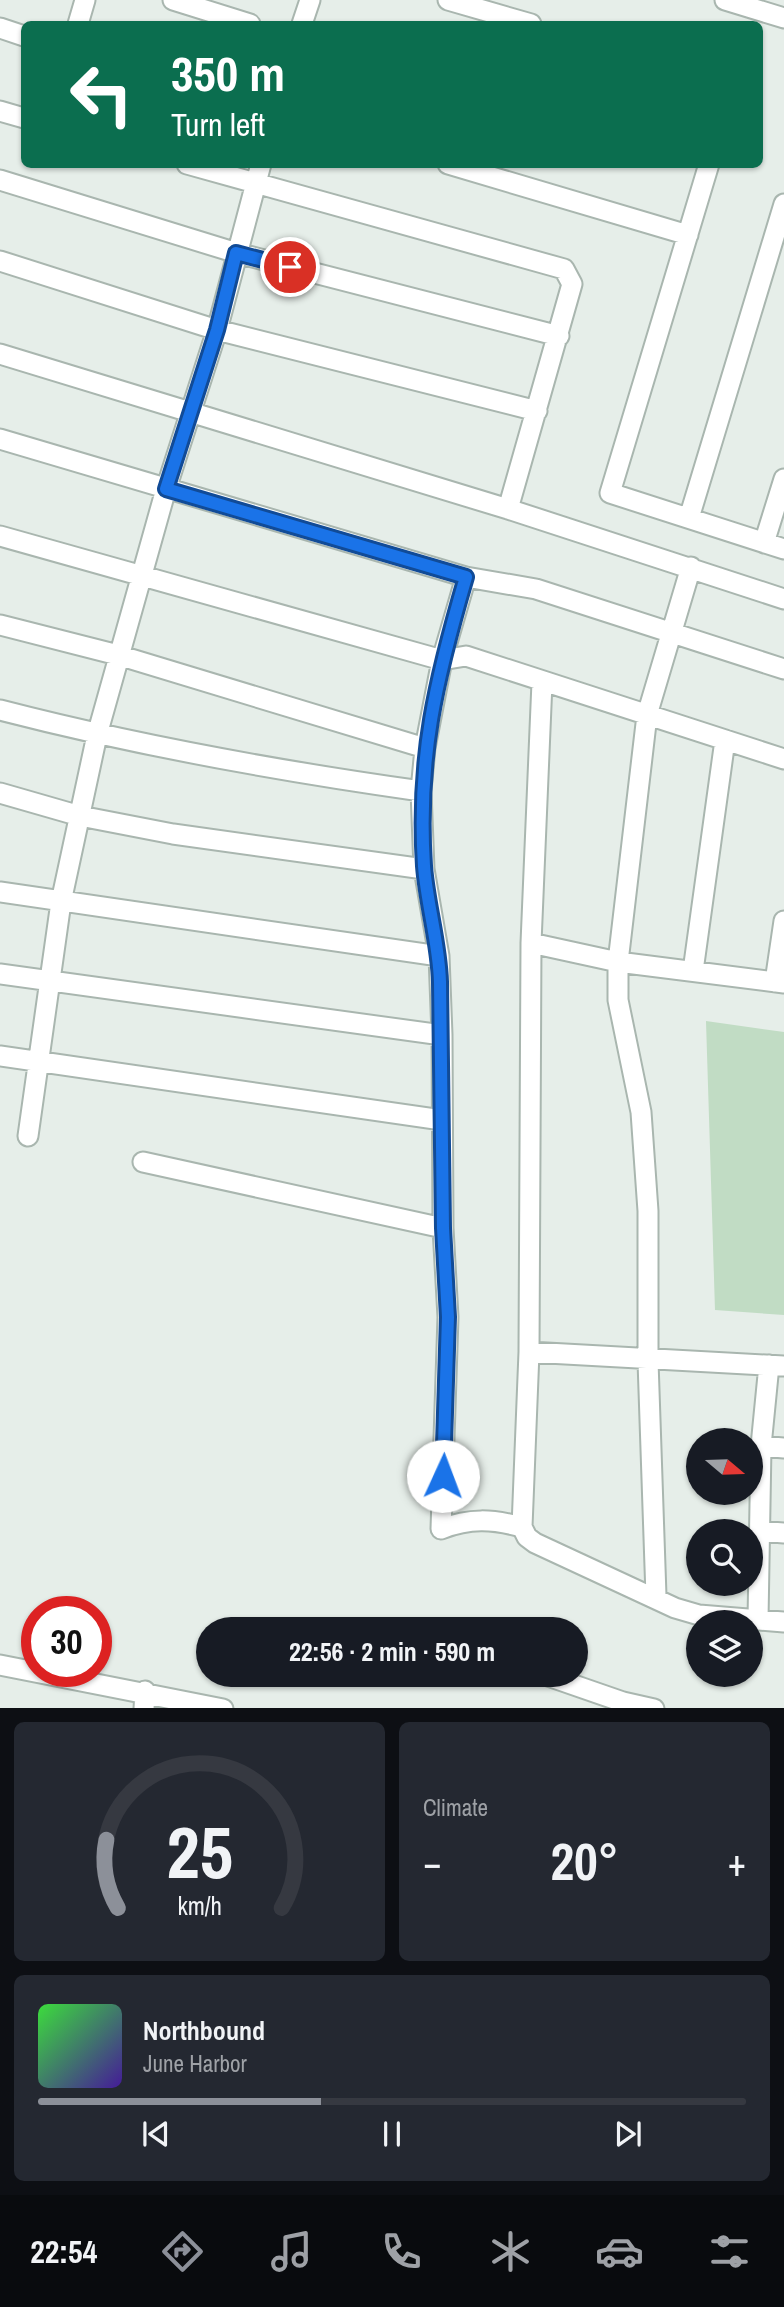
<!DOCTYPE html>
<html lang="en">
<head>
<meta charset="utf-8">
<style>
	body { margin:0; font-family:"Archivo Narrow",sans-serif; background:#242831; color:#f1f3f6; height:100vh; display:flex; flex-direction:column; font-size:26px; white-space:nowrap }
	* { box-sizing:border-box; margin:0 }
	p { font-size:23px; color:#9ea1a6 }
	.icon { flex:none; width:38px; height:38px; fill:none; stroke:currentColor; stroke-width:2; stroke-linecap:round; stroke-linejoin:round }
	.map { position:relative; height:1708px; overflow:hidden }
	.panel { display:flex; flex-direction:column; gap:14px; padding:14px; background:#0d0f14; flex:1 }
	.panel>* { flex:none }
	.top-card { position:absolute; left:21px; top:21px; width:742px; height:147px; border-radius:10px; box-shadow:0 2px 5px #0004; background:#0b6e4f; color:#fff; overflow:hidden }
	.needle { width:46px; rotate:109deg }
	.fabs { position:absolute; left:686px; top:1428px; display:grid; gap:14px }
	.fabs a { display:grid; place-items:center; width:77px; height:77px; border-radius:50%; background:#171b24; box-shadow:0 2px 5px #0004; font-size:35px }
	.speed { position:absolute; left:21px; top:1596px; display:flex; gap:14px; font-size:35px; font-weight:700; text-align:center }
	.speed>* { display:grid; place-content:center; width:91px; height:91px; border-radius:50%; background:#171b24; box-shadow:0 2px 5px #0004; line-height:1 }
	.speed .limit { border:10px solid #d22; background:#fff; color:#111 }
	.pin { position:absolute; display:grid; place-items:center; width:60px; height:60px; color:#fff; margin:-30px; border:4px solid #fff; border-radius:50%; box-shadow:0 2px 7px #0007 }
	.me { position:absolute; width:77px; margin:-38px; rotate:2deg; stroke-linejoin:round; filter:drop-shadow(0 0 5px #0008) }
	.turn { display:flex; align-items:center; gap:24px; height:147px; padding:0 35px; font-size:32px }
	.turn .icon { width:91px; height:91px; stroke-width:2.5 }
	.turn b { display:block; font-size:49px; line-height:60px }
	.big { font-size:52px; font-weight:700; line-height:1.1 }
	.panel .tile { flex:1; display:flex; flex-direction:column; justify-content:center; gap:10px; min-width:0; padding:0 24px; border-radius:10px; background:#242831 }
	.panel .dial { align-items:center; gap:0 }
	.dial svg { height:182px; overflow:visible; fill:none; stroke:#363941; stroke-width:7; stroke-linecap:round; text-anchor:middle }
	.dial text { fill:#f1f3f6; stroke:none }
	.song { display:flex; align-items:center; gap:21px }
	.cover { width:84px; height:84px; border-radius:10px; background:linear-gradient(135deg,hsl(120 70% 55%),hsl(260 70% 35%)) }
	.played { height:7px; border-radius:4px; background:linear-gradient(90deg,#8c9099 40%,#363941 40%) }
	.keys { display:flex; justify-content:space-around; direction:ltr }
	.heat { display:flex; justify-content:space-between; align-items:center; font-size:38px; direction:ltr }
	.panel .tiles { flex:1; display:grid; gap:14px; grid-template-columns:1fr 1fr }
	.tile:last-child { grid-column:span 2 }
	.trip { position:absolute; left:196px; top:1617px; width:392px; height:70px; border-radius:35px; background:#171b24; box-shadow:0 2px 5px #0004; font-weight:700; line-height:70px; text-align:center }
	.tabs { display:flex; height:112px; justify-content:space-around; align-items:center; background:#090b0e; color:#9ea1a6 }
	.tabs .icon { width:49px; height:49px }
	.tabs .selected { color:#8c9099 }
	.tabs b { font-size:32px; color:#f1f3f6 }
	.map>svg:first-child { display:block }
	.green { fill:#c1dcc4 }
	.lines { fill:none; stroke-linecap:round; stroke-linejoin:round }
	.minor-casing { stroke:#a9b6af; stroke-width:23 }
	.minor { stroke:#fff; stroke-width:19 }
	.route-casing { stroke:#114b97; stroke-width:18 }
	.route { stroke:#1a73e8; stroke-width:12 }
</style>
</head>
<body>
<div class="map">
<svg width="784" height="1709" viewBox="0 0 784 1709">
	<rect width="100%" height="100%" fill="#e6eee9"/>
	<!-- green -->
	<path class="green" d="M706 1021 784 1032V1315L715 1310Z"/>
	<g class="lines">
		<defs>
			<path id="minor" d="M173 0 250 24
				M448 0 531 24
				M725 0 784 18
				M78 24 85 0
				M302 24 310 0
				M0 28 24 36
				M0 111 24 118
				M187 164 564 269 572 284 508 509
				M448 164 688 235
				M709 164 610 493 784 549
				M0 180 237 253 559 336
				M0 261 217 330 537 411
				M0 354 508 509 784 599
				M0 439 466 577 536 589 784 669
				M689 518 784 204
				M0 536 442 660 466 656 784 759
				M764 543 784 479
				M466 577 442 660 425 748 421 791 424 869 439 956 442 1035 443 1228 448 1317 441 1529C470 1518 492 1519 522 1527
				M0 625 118 655 425 748
				M542 682 531 943 529 1352 522 1527 527 1537 535 1543 675 1608 699 1615 784 1622
				M0 710C139 746 279 771 421 791
				M0 793 80 816 173 834 424 869
				M0 892 439 956
				M531 943 618 962 784 983
				M693 971 725 740
				M0 974 442 1035
				M775 982 784 921
				M0 1056 442 1120
				M28 1136 61 902 97 735 166 489 217 330 261 164
				M143 1162 443 1228
				M529 1352 784 1366
				M761 1446 784 1448
				M760 1531 784 1533
				M656 1596 648 1361V1211L641 1112 618 1000V962L647 715 691 567
				M758 1620 761 1446 769 1365
				M0 1665 223 1709
				M545 1675 623 1702 654 1709
				M144 1709 145 1691"/>
		</defs>
		<!-- minor casing -->
		<use href="#minor" class="minor-casing"/>
		<!-- minor -->
		<use href="#minor" class="minor"/>
	</g>
	<g class="lines">
		<defs>
			<path id="route" d="M290 267 236 253 217 330 166 489 466 577C436 679 417 758 424 866 427 905 439 943 440 982L443 1228 448 1317 443 1476"/>
		</defs>
		<!-- route casing -->
		<use href="#route" class="route-casing"/>
		<!-- route -->
		<use href="#route" class="route"/>
	</g>
</svg>
<div class="fabs">
<a><svg class="needle" viewBox="-14 -14 28 28"><path d="M0-13l5 13h-10z" fill="#e53935"/><path d="M0 13l5-13h-10z" fill="#9ea1a6"/></svg></a>
<a><svg class="icon" aria-label="search" viewBox="0 0 24 24"><circle cx="10" cy="10" r="6"/><path d="M15 15l6 6"/></svg></a>
<a><svg class="icon" aria-label="layers" viewBox="0 0 24 24"><path d="M12 4l9 5-9 5-9-5zM3 14l9 5 9-5"/></svg></a>
</div>
<div class="speed"><div class="limit">30</div></div>
<div class="pin" style="left:290px;top:267px;background:#d93025"><svg class="icon" aria-label="arrive" viewBox="0 0 24 24"><path d="M6 21V4h12l-3 4 3 4H6"/></svg></div>
<svg class="me" style="left:443px;top:1476px" viewBox="-20 -20 40 40"><circle r="19" fill="#fff"/><path d="M0-13L10 11 0 6-10 11z" fill="#1a73e8"/></svg>
<div class="trip">22:56 · 2 min · 590 m</div>
<div class="top-card">
<div class="turn"><svg class="icon" aria-label="left" viewBox="0 0 24 24"><path d="M17 20v-9H6M10 6l-5 5 5 5"/></svg><div><b>350 m</b>Turn left</div></div>
</div>
</div>
<section class="panel">
<div class="tiles">
<div class="tile dial"><svg viewBox="0 0 100 80">
<path d="M14 69A42 42 0 1 1 86 69"/>
<path d="M14 69A42 42 0 0 1 9 39" stroke="#8c9099"/>
<text x="50" y="56" font-size="32" font-weight="700">25</text>
<text x="50" y="72" font-size="11">km/h</text>
</svg></div>
<div class="tile"><p>Climate</p>
<div class="heat"><a>−</a><b class="big">20°</b><a>+</a></div>
</div>
<div class="tile">
<div class="song"><i class="cover"></i><div><b>Northbound</b><p>June Harbor</p></div></div>
<div class="played"></div>
<div class="keys"><svg class="icon" aria-label="previous" viewBox="0 0 24 24"><path d="M18 5L8 12l10 7zM5 5v14"/></svg><svg class="icon" aria-label="pause" viewBox="0 0 24 24"><path d="M8 5v14M16 5v14"/></svg><svg class="icon" aria-label="next" viewBox="0 0 24 24"><path d="M6 5l10 7-10 7zM19 5v14"/></svg></div>
</div>
</div>
</section>
<nav class="tabs">
<b>22:54</b>
<svg class="icon selected" aria-label="directions" viewBox="0 0 24 24"><path d="M12 3l9 9-9 9-9-9zM9 14v-3h6M13 9l2 2-2 2"/></svg>
<svg class="icon" aria-label="music" viewBox="0 0 24 24"><path d="M9 18V5l10-2v13"/><circle cx="6" cy="18" r="3"/><circle cx="16" cy="16" r="3"/></svg>
<svg class="icon" aria-label="phone" viewBox="0 0 24 24"><path d="M5 4h4l2 5-3 2q2 4 5 5l2-3 5 2v4C11 20 4 13 5 4z"/></svg>
<svg class="icon" aria-label="climate" viewBox="0 0 24 24"><path d="M12 3v18M4 7l16 10M4 17L20 7"/></svg>
<svg class="icon" aria-label="car" viewBox="0 0 24 24"><path d="M5 17H2v-5l4-1 3-4h7l3 4 3 1v5h-3M9 17h6M6 11h13"/><circle cx="7" cy="17" r="2"/><circle cx="17" cy="17" r="2"/></svg>
<svg class="icon" aria-label="filters" viewBox="0 0 24 24"><path d="M4 7h16M4 17h16"/><circle cx="9" cy="7" r="2"/><circle cx="15" cy="17" r="2"/></svg>
</nav>
</body>
</html>
